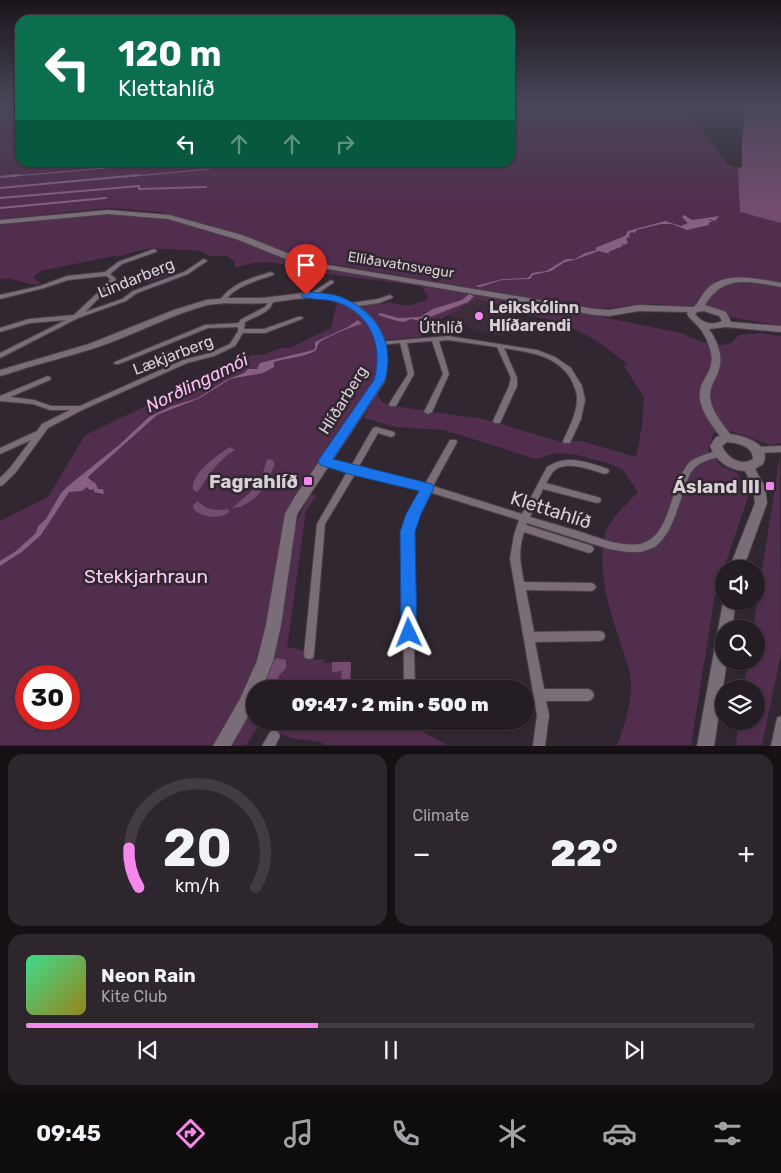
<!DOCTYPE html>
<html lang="en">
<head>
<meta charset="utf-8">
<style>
	body { margin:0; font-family:Rubik,sans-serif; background:#2d262c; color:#f1f3f6; height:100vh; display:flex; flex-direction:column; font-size:19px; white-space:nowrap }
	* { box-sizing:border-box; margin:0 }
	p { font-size:16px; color:#a3a2a6 }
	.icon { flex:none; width:28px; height:28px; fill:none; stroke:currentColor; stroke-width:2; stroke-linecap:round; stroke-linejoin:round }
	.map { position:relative; height:746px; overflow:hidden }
	.panel { display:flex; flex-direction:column; gap:8px; padding:8px; background:#141014; flex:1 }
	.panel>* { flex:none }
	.guide { position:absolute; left:15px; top:15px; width:500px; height:152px; border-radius:15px; box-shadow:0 1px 4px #0004,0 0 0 1px #423b41; background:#0b6e4f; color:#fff; overflow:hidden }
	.fabs { position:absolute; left:715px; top:560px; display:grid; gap:10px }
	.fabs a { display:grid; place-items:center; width:50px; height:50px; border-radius:50%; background:#251d24; box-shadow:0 1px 4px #0004,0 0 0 1px #423b41; font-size:25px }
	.speed { position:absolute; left:15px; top:665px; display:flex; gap:10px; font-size:25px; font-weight:700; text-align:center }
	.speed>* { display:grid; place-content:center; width:65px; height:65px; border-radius:50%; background:#251d24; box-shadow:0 1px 4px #0004,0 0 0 1px #423b41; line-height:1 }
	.speed .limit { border:8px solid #d22; background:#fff; color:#111 }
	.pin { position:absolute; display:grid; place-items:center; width:42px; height:42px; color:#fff; margin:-51px -21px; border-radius:50% 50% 50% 0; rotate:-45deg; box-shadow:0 0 5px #0007 }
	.pin .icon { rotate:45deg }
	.me { position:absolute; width:55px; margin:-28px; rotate:358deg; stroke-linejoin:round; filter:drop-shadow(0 0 4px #0008) }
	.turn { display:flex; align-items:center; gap:18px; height:105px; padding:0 20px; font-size:22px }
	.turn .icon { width:65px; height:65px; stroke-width:2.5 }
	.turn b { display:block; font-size:35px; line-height:42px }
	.lanes { display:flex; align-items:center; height:48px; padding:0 20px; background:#0003; justify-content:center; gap:25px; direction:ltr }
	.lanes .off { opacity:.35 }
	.big { font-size:38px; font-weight:800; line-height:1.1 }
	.panel .card { flex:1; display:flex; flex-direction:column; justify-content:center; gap:8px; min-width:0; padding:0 18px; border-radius:15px; background:#2d262c }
	.panel .dial { align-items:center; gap:0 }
	.dial svg { height:130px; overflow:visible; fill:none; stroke:#423b41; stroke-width:7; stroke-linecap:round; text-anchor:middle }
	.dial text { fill:#f1f3f6; stroke:none }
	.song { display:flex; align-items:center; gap:15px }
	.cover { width:60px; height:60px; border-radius:8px; background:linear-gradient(135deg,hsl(150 70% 55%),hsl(50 70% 35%)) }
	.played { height:5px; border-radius:2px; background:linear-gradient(90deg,#f688ed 40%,#423b41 40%) }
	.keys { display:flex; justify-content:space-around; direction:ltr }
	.heat { display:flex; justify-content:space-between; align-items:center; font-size:28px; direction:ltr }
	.panel .tiles { flex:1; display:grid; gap:8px; grid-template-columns:1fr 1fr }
	.card:last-child { grid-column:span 2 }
	.trip { position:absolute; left:246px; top:680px; width:288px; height:50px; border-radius:25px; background:#251d24; box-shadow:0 1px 4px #0004,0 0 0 1px #423b41; font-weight:800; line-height:50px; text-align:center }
	.tab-bar { display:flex; height:80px; justify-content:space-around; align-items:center; background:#0f0c0e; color:#a3a2a6 }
	.tab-bar .icon { width:35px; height:35px }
	.tab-bar .active { color:#f688ed }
	.tab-bar b { font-size:22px; color:#f1f3f6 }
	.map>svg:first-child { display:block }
	.built { fill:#3d2d3b }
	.green { fill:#512d4e; fill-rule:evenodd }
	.forest { fill:#734c6f }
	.water { fill:#875f83 }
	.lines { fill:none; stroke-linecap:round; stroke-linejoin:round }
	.stream-far1 { stroke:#875f83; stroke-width:1 }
	.stream { stroke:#875f83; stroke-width:2 }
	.street-casing { stroke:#4a4249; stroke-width:2 }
	.secondary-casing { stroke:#4a4249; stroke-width:2 }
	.street { fill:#7a6d78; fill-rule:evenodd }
	.secondary { fill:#7a6d78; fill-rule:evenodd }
	.route { fill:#1a73e8; stroke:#114b97 }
	.poi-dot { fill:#f688ed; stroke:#312730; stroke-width:2 }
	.labels { text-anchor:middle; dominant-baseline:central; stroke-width:5; stroke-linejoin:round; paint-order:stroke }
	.far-street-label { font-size:14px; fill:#d7d0d6; stroke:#312730 }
	.street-label { font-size:16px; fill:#d7d0d6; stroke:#312730 }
	.poi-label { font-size:16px; font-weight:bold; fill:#d7d0d6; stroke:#312730; text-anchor:start }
	.water-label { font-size:18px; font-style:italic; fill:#fcbcf5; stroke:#312730 }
	.near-poi-label { font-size:19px; font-weight:bold; fill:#d7d0d6; stroke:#312730; text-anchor:end }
	.near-street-label { font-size:19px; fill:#d7d0d6; stroke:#312730 }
	.near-park-label { font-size:19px; fill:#ffccf9; stroke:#312730 }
</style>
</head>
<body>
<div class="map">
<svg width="781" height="746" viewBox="0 0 781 746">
	<rect width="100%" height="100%" fill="#312730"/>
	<!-- built -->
	<path class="built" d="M476 299 511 309 508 313 509 319 503 336 475 331 444 312Z"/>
	<!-- green -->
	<path class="green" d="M0 103H20V162H510V103H675L692 118 728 164 738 168 741 212 781 223V326L659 304C635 302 613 310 589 308L325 263 289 254 245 235 159 212 109 208 0 219Z
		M106 210 165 216 232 235 298 260 565 309 681 333 702 342 721 345 731 343 739 335 761 333 781 336V443L771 445 731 431 714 433 708 450 721 466 738 473 748 497 715 595 691 745H617C625 725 634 697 630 675 628 663 622 650 619 638 608 606 597 569 605 534 609 520 628 502 638 492L623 470 611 464 577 455 557 453 536 459 444 430 395 427 364 418 377 393 382 402 393 406 483 419 562 442 581 441 636 457 642 426 644 397 623 365H628C593 335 565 320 519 314V311L477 299 423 329 422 336 420 337 377 340 380 360 376 380 291 504 284 520 262 655 230 723 213 745H0V521L48 497 85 435 219 371H231L244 365 247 358 252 355H264L280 348H289L331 328 337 302 352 309 364 303 383 304 390 302 400 305H411L426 300 428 296 422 287 413 285C381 280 349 278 318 272 285 266 269 256 235 268V262L227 256H209L201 251 150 248 117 257 114 256 41 271 33 277 41 284C26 287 16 276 0 279V221ZM26 676H69V719H26Z
		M165 264 178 272 146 283 136 275Z
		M780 455 781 653 762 745H736L739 721H756V689H744L748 661H756V629H753Z
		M309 494 317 495 306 511 287 648C291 648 297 648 300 650 312 654 306 662 323 659L324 663 351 662 350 689H258L279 623 296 524Z
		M255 697V721H403L447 745H326L319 742 291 738 260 724 246 745 229 746Z"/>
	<!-- forest -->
	<path class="forest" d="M746 103H781V223L740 212 738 168 742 167V141Z
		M230 447 235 450C218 460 208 476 198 492L193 490C190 474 218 454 230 447Z
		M267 459 273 460 275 464 264 488 255 498 241 507 232 508C253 490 260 487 267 459Z
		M198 501C206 510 217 511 228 509L229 512C220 520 203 517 194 510L193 505Z
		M277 658 286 660V668L278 677 280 682 278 689H262L273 661Z
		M332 662H351L350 689H339L342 684 341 680 342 671 332 672Z"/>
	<!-- water -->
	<path class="water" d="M684 215 692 220 719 216 715 221 708 219 713 222H709V225L687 230 672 224H661L637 230 635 233 638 234 632 232 629 234 630 237 626 238 628 243 624 245 622 243 623 246 608 252 610 254 599 251 574 260 565 262 551 271 533 275 530 279 502 280 480 287 475 286 503 279 528 278 532 273 546 271 566 259H575L585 253 597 250 595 248 625 236 628 231 665 221 681 226 688 223 682 217Z
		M469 294 474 296 468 302 420 321 411 319 404 322 397 321 378 315 380 313 399 318 420 317 433 309 462 300Z
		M358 320 362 324C357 324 322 339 319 343 316 347 318 350 313 352 300 358 286 358 274 362V367L263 373 230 379 200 398 157 415 89 476 88 478 96 484 98 489H103L104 494 94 492V489L90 490 87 487 82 491 69 492 41 535 23 551 0 566V561L16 551 36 533 38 526 46 519 61 493 68 486 119 445 149 417 172 406 198 398 226 380 244 373 248 369H257L260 363 313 350 315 348V342L348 327Z"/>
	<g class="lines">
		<!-- stream-far1 -->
		<path class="stream-far1" d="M4 177 161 163
			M125 177 209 169"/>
		<!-- stream -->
		<path class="stream" d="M0 177 19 175
			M0 188 139 175
			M0 198 139 186V189L206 187
			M0 208 106 198"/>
		<defs>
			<path id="street" d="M154 249 157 251 156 252 122 264 110 274 116 279 113 284 85 312 122 299 133 291 184 272 202 260 204 259 207 261 188 274 137 293 126 301 78 318 0 358V353L66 320 30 323 0 332V328L29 319 74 315 108 283 110 279 106 276 68 280 44 288 0 299V295L40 286 67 276 105 272 118 262Z
				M271 272 274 274 273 275C260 280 246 283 235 291 230 294 227 299 223 302L220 300C231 283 252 278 271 272Z
				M331 280 334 282 333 283 314 296H310V294Z
				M390 295 393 297 392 298 379 303 351 307 348 305 351 303 378 299Z
				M270 298 273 300C273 312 254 317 245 322L244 329H264L298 317H302L303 318 302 319 265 333H243L235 346 214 356 187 363 82 410 48 428 16 472 3 485 0 486V478L10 468 31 440 0 454V448L37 431 42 424 70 410H50L33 404 0 401V396L48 376 51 378 50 380 10 397 34 400 51 406H80L183 360 210 353 230 344 238 331V327L208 328 119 364H115L114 363 115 362 205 325 239 323 240 320 265 307 267 304V300Z
				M448 336 537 350 555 357 571 368 582 386 585 400 581 419 570 443H564L563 441C569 428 576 415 577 401 578 394 574 386 571 379 557 355 529 352 504 348L517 378V386L500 423H494L493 421 509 386 511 378 497 347 448 340 439 341 449 374 432 412 428 414 424 412 443 374 432 341 407 343 414 374 396 406H390L389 404 408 374 400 343 381 345 378 343 379 342Z
				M376 427 394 432 395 434 394 436 391 437 378 433 358 468 425 484 450 440H456L457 442 433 486 522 514 547 467C568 454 586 462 608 469L609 471 608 473 605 474C591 470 563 458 552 473 550 476 548 480 546 483L597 497 600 498 601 500 600 502 597 503 543 489 530 517C547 522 564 527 581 532 599 538 620 547 640 544 672 538 670 481 690 462 695 458 701 456 707 454 712 452 717 451 722 452L723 454 722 456C708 460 696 462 689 476L675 516 669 530 662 540 655 547 641 552H627L609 549 527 523 526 525 592 546 594 549 592 552 589 553 524 532C518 551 520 562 524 582L591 583 594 584 596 587 594 590 591 591 526 590 534 632 600 631 604 633 605 636 604 639 600 641 535 642 544 689H588L592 691 594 695 592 699 588 701H546L549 715 545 746H533L537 715 510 559 514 535 519 520 429 492 417 514 411 532 415 689H404L403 532 409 514 422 490 355 474 325 524 314 654 313 658 309 659 305 658 304 654 317 524 347 472 322 463 321 461 322 459 325 458 351 466 373 428Z
				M781 446V452L757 453 754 452 753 450 754 448 757 447Z
				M781 716V746H771L777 718Z
				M274 730 278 732 280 736 275 746H262L270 732Z"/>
			<path id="secondary" d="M108 210 169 215 242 235 292 255 328 265 595 309 609 310 639 305 694 307C699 302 702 294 708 288 726 271 759 279 781 283V287C750 282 724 273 705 305L726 312 731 322 781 326V332L726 327 709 329C719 344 725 360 716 377 713 383 710 389 710 396 711 411 722 423 730 434 745 436 772 444 763 464L755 469 765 487 767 503 743 569H729L755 503 753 487 745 471C728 470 716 461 710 446L716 437 720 436C710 423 695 404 701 386 706 375 714 367 711 353 709 344 704 332 697 325 693 321 690 319 687 314L688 312 639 311 609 316 595 315 328 269 286 259 236 239 168 219 108 214 0 224V220ZM704 311 719 316 722 321C712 326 702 323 695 314L697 312ZM727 442C738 443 753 446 753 459 742 467 727 458 722 446Z
				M312 292C366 298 394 325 385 381L297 514 281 625 273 661 262 689H255V704L231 746H213L240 699 257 661 266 625 285 514 294 498 375 381C377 370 379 358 377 347 371 315 341 297 310 298 295 298 280 302 265 303 246 305 227 301 208 305 173 314 142 331 109 343 85 352 61 358 36 365 24 368 12 373 0 376V370L89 344 174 310 206 300 227 298H262Z
				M724 597V601H736L732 629H724V661H727L714 746H697Z"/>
		</defs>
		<!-- street casing -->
		<use href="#street" class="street-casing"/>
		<!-- secondary casing -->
		<use href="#secondary" class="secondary-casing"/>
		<!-- street -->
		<use href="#street" class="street"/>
		<!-- secondary -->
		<use href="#secondary" class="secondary"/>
	</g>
	<!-- sky -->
	<linearGradient id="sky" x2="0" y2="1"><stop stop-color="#1b151a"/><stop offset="0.5" stop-color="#484759"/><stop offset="1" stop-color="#484759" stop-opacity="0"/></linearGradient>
	<rect width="781" height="207" fill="url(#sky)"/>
	<!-- route -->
	<path class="route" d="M306 292C317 293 331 293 341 297 376 311 396 343 385 380L333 459 428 483 432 484 434 488 421 514 415 532 417 633 415 639 409 641 403 639 401 633 400 532 406 514 419 491 352 475 320 465 318 461 374 380C384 347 370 310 333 301 323 299 313 300 303 297L301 295Z"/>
	<!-- markers -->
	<g class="poi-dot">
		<circle cx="479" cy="316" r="5"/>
		<rect x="303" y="476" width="10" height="10" rx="2.5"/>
		<rect x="765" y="481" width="10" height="10" rx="2.5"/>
	</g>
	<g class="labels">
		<!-- far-street labels -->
		<g class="far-street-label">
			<text transform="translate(401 265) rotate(9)">Elliðavatnsvegur</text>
		</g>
		<!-- street labels -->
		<g class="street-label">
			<text transform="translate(136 278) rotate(-22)">Lindarberg</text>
			<text x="441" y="327">Úthlíð</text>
			<text transform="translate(173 355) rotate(-21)">Lækjarberg</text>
			<text transform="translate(343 400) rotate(-58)">Hlíðarberg</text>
		</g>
		<!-- poi labels -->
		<g class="poi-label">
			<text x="489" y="307">Leikskólinn<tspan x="489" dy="18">Hlíðarendi</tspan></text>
		</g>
		<!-- water labels -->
		<g class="water-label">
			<text transform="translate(197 383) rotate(-26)">Norðlingamói</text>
		</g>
		<!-- near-poi labels -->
		<g class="near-poi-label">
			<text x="298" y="481">Fagrahlíð</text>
			<text x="760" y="486">Ásland III</text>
		</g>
		<!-- near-street labels -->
		<g class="near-street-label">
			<text transform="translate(551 510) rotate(18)">Klettahlíð</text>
		</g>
		<!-- near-park labels -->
		<g class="near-park-label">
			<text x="146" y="576">Stekkjarhraun</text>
		</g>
	</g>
</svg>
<div class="fabs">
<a><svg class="icon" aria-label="sound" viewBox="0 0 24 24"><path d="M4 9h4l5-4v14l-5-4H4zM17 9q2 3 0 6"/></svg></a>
<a><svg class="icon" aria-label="search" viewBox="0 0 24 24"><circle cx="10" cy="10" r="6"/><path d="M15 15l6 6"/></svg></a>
<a><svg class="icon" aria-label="layers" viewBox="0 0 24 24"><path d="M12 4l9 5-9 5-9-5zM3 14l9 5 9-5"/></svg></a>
</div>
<div class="speed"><div class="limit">30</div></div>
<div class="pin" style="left:306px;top:295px;background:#d93025"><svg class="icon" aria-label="arrive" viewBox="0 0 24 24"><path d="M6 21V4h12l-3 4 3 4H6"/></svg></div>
<svg class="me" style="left:409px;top:633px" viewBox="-20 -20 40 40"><path d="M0-17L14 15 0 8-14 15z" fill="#1a73e8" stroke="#fff" stroke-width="4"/></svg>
<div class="trip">09:47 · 2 min · 500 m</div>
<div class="guide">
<div class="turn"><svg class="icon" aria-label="left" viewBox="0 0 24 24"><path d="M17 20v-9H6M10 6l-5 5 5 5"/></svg><div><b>120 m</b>Klettahlíð</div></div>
<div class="lanes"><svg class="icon" aria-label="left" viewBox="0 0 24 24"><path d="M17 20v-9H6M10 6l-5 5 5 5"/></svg><svg class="icon off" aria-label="ahead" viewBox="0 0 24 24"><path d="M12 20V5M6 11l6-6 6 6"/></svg><svg class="icon off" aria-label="ahead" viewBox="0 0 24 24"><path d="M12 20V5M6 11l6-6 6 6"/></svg><svg class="icon off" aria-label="right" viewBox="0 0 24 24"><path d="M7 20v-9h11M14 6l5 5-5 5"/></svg></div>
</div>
</div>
<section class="panel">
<div class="tiles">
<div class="card dial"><svg viewBox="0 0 100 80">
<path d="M14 69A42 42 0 1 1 86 69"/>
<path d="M14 69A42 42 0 0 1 8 45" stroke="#f688ed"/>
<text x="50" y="56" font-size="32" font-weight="700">20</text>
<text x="50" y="72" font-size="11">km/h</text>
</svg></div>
<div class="card"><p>Climate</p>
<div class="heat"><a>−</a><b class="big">22°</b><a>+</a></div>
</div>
<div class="card">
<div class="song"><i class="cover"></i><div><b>Neon Rain</b><p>Kite Club</p></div></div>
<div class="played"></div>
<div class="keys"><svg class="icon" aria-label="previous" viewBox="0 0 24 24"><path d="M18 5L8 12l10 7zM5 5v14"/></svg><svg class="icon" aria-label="pause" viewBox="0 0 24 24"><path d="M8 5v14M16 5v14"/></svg><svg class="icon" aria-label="next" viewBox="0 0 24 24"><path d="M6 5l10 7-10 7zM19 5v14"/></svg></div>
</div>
</div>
</section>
<nav class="tab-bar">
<b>09:45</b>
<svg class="icon active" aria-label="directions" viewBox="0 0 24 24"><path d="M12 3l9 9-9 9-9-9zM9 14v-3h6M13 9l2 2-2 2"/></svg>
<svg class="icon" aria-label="music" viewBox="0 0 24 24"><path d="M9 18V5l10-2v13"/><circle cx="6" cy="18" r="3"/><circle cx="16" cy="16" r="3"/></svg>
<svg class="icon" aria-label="phone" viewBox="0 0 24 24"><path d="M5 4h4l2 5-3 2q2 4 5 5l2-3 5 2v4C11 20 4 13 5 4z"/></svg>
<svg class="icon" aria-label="climate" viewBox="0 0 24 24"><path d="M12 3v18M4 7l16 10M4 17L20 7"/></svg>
<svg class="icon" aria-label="car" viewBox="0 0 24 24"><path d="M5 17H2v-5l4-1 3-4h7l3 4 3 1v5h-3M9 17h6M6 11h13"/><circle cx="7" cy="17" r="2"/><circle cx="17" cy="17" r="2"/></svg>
<svg class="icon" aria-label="filters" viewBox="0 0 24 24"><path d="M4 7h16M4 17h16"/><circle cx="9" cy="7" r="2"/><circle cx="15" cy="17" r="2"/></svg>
</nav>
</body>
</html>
